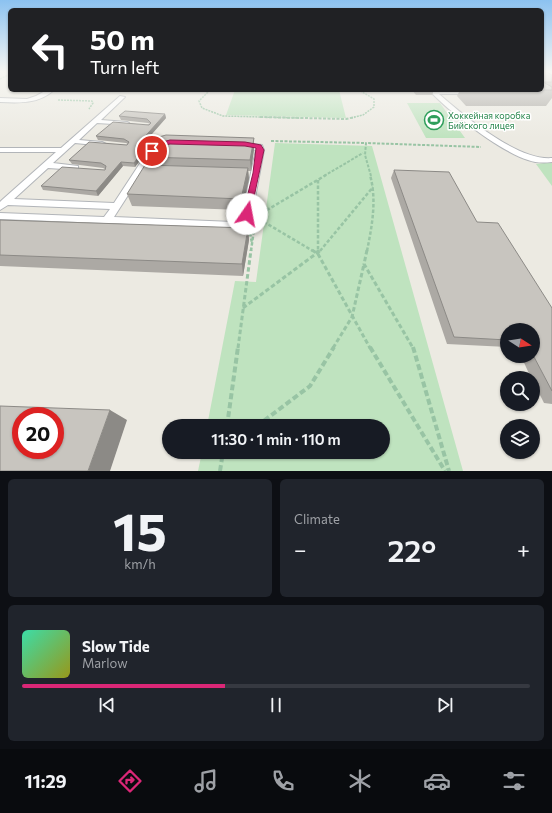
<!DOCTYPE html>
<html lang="en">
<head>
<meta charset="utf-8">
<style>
	body { margin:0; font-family:Commissioner,sans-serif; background:#20242c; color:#f1f3f6; height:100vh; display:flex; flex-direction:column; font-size:15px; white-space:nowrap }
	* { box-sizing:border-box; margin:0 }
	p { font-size:13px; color:#9ea1a6 }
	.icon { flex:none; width:22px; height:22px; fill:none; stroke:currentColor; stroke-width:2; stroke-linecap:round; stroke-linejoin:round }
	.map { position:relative; height:471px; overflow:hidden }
	.drawer { display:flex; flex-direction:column; gap:8px; padding:8px; background:#0d0f14; flex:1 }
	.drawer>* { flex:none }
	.banner { position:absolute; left:8px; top:8px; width:536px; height:84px; border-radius:6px; box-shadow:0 1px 3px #0004; background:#202124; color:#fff; overflow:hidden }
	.needle { width:26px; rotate:102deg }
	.fabs { position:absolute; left:500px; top:323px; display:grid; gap:8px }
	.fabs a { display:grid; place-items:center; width:40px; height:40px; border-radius:50%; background:#171b24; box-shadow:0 1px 3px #0004; font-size:20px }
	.speed { position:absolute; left:12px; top:407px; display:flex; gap:8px; font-size:20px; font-weight:700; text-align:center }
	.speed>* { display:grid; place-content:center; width:52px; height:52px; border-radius:50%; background:#171b24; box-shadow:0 1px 3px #0004; line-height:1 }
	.speed .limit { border:6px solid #d22; background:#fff; color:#111 }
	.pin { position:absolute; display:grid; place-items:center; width:34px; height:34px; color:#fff; margin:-17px; border:2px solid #fff; border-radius:50%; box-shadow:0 1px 4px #0007 }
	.me { position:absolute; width:44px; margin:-22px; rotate:12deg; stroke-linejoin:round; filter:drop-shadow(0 0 3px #0008) }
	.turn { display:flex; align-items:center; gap:14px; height:84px; padding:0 16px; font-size:18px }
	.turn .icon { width:52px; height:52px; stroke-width:2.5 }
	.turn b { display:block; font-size:28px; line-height:34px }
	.big { font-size:30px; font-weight:600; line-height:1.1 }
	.drawer .widget { flex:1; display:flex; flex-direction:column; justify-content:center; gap:6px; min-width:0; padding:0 14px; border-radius:6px; background:#20242c }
	.drawer .dial { align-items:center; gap:0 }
	.dial b { font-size:52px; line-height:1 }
	.song { display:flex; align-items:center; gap:12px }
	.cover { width:48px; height:48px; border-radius:6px; background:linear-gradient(135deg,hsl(160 70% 55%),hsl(60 70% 35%)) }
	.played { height:4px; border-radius:2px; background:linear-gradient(90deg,#db2777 40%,#363941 40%) }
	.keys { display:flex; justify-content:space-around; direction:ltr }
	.heat { display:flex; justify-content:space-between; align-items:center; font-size:22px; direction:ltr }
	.drawer .tiles { flex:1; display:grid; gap:8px; grid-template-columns:1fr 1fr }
	.widget:last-child { grid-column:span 2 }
	.trip { position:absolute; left:162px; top:419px; width:228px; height:40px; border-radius:20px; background:#171b24; box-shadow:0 1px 3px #0004; font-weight:600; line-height:40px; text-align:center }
	.menu { display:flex; height:64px; justify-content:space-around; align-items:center; background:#090b0e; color:#9ea1a6 }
	.menu .icon { width:28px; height:28px }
	.menu .selected { color:#db2777 }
	.menu b { font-size:18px; color:#f1f3f6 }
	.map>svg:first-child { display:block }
	.green { fill:#bfe3bf }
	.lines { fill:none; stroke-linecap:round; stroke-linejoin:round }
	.service-casing { stroke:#b2b5b9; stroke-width:2 }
	.path-far4 { stroke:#98c4a4; stroke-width:1.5; stroke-dasharray:2 1; stroke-linecap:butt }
	.path-far3 { stroke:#98c4a4; stroke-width:2; stroke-dasharray:3 1.5; stroke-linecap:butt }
	.path-far2 { stroke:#98c4a4; stroke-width:2.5; stroke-dasharray:3.5 2; stroke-linecap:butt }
	.path-far1 { stroke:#98c4a4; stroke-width:3; stroke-dasharray:4.5 2.5; stroke-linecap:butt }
	.path { stroke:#98c4a4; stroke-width:4; stroke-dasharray:6 3; stroke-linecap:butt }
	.service { fill:#fff; fill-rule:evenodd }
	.wall { fill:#aca9a4 }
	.shaded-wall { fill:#8c8a86 }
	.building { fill:#c8c5bf; stroke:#8c8a86; fill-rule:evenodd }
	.route { fill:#db2777; stroke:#8e194d }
	.labels { text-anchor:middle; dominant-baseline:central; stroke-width:3; stroke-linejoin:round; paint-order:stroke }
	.far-leisure-label { font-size:9px; fill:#27864d; stroke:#fff; text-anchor:start }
</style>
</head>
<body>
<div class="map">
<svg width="552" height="471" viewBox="0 0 552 471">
	<rect width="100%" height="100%" fill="#eceae2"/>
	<!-- green -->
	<path class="green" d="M235 90H339L346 118 226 115Z
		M407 103H440L465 138H426Z
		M275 143 372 146 463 471H198L202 452H383V426H207L235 281 256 282Z
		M552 162V186L536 164Z"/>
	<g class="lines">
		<defs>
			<path id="service" d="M47 90H54C39 104 19 103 0 102V98L27 99 36 96Z
				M429 90 474 91V93L472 94H439C464 116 518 161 552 158V162C543 163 536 163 528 160 501 152 448 111 429 90Z
				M120 96 125 97 101 120 127 122 129 123V125L97 123 79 140 102 142 106 144 105 146 75 143 53 163 78 166V170L48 168 14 199 114 203 150 148H153L157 150 114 217 233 222 238 220 242 214 256 150 237 146 236 144 240 142 262 145 264 150 252 214 244 225 233 228 0 219V213L104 217 110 209 8 205 0 210V202L2 200 56 152H0V148H61Z"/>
		</defs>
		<!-- service casing -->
		<use href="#service" class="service-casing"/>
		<!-- path-far4 -->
		<path class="path-far4" d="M0 79 10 74
			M210 90 199 101 202 108 223 116 301 118
			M58 100 92 101 93 103 89 109
			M351 118 363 115 374 107V99L359 90"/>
		<!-- path-far3 -->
		<path class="path-far3" d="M260 117 346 119 355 117
			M271 141 366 143
			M324 176 363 153
			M371 176 365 155 366 143 481 147"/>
		<!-- path-far2 -->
		<path class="path-far2" d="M318 180V251
			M262 213 326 175
			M259 219 313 251
			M250 233 252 243
			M251 251 254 229
			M320 251 373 187
			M367 251C372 226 377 200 370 175"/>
		<!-- path-far1 -->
		<path class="path-far1" d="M312 250 318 254 370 348
			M318 250V254
			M367 250 364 264 413 348
			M243 308 321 250
			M238 348 251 250
			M333 348 352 317 364 264"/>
		<!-- path -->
		<path class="path" d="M370 347 445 471
			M413 347 449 471
			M227 426 238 347
			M257 426 310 386 334 347
			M220 471 223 452"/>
		<!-- service -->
		<use href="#service" class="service"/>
	</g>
	<!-- wall -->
	<path class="wall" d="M542 72 552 75V98L546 106H466L457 96 460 90H542Z
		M412 90H434L432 95H416Z
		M165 114 166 118 145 142H150L151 146 135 167 123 166 98 196 43 190 41 186 105 170V169L103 168 72 164 69 160 127 145 128 144 126 143 98 140 96 136 150 124 148 123 121 120 119 116Z
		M254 138V149L251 171H248L249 179 242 210 132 206 127 194 147 165 144 157Z
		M394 170 552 308V404L544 403 533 381V378H531L521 356H533V330H507V347L447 344 391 178Z
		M0 220 248 228 249 240 243 276 0 266Z"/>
	<!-- shaded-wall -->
	<path class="shaded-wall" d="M165 114 166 118 142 145 141 141Z
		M254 138V149L251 171 250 160Z
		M150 142 151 146 135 167 134 163Z
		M121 162 123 166 98 196 96 191Z
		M248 168 249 179 242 210 241 199Z
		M248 228 249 240 243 276 242 264Z
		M110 410 127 420 110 471H88Z"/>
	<!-- building -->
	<path class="building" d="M542 72H547L552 75V82H543L552 87V90H516H542Z
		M125 111 165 114 141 141 150 142 134 163 121 162 96 191 41 186 62 167 105 170 106 166 101 163 69 160 89 142 127 145 129 142 124 139 96 136 113 122 149 125 151 123 147 119 119 116Z
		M166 135 254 138 250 160 144 157 159 137Z
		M145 165 248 168 241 199 127 194Z
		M394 170 449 172 477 222 498 223 552 308V391L533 355V330H507V340L454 337Z
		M0 220 248 228 242 264 0 255Z
		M0 406 110 410 88 471H0ZM21 416H55V450H21Z"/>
	<!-- sky -->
	<linearGradient id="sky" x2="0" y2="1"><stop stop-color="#8cc2f0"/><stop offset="0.52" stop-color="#f6f6f2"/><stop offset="1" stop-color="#f6f6f2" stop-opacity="0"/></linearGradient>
	<rect width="552" height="138" fill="url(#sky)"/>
	<!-- route -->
	<path class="route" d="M170 140 245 142 261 145 264 150 250 216H244L243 214 253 173 256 148 245 146 170 144 160 146 155 152 149 151 155 144Z"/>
	<!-- icons -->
	<defs>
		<symbol id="stadium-ring" viewBox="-11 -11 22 22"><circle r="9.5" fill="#fff" stroke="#2e9e5b" stroke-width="1.5"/><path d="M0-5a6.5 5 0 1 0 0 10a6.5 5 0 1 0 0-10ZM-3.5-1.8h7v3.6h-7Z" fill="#2e9e5b"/></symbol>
	</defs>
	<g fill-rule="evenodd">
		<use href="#stadium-ring" x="423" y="109" width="22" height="22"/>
	</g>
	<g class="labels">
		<!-- far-leisure labels -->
		<g class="far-leisure-label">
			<text x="448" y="115">Хоккейная коробка<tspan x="448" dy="10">Бийского лицея</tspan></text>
		</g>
	</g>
</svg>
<div class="fabs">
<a><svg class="needle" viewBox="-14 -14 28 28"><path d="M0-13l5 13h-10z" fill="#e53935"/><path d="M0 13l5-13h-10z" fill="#9ea1a6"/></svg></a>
<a><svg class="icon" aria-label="search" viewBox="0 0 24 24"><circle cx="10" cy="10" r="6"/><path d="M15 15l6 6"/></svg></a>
<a><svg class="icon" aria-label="layers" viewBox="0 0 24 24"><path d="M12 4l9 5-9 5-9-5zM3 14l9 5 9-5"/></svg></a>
</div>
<div class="speed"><div class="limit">20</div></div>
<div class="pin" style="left:152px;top:151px;background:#d93025"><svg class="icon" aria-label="arrive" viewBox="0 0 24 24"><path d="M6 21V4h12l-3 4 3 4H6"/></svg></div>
<svg class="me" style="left:247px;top:214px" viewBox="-20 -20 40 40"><circle r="19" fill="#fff"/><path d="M0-13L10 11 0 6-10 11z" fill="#db2777"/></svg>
<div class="trip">11:30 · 1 min · 110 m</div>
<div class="banner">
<div class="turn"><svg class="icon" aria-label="left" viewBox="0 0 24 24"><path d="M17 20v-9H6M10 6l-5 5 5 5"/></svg><div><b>50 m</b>Turn left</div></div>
</div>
</div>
<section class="drawer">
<div class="tiles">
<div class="widget dial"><b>15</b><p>km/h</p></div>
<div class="widget"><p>Climate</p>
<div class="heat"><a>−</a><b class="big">22°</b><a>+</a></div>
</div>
<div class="widget">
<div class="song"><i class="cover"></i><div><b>Slow Tide</b><p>Marlow</p></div></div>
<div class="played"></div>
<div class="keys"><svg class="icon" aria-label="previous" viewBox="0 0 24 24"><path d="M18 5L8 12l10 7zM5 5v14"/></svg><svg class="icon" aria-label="pause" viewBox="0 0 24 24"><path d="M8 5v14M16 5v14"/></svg><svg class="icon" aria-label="next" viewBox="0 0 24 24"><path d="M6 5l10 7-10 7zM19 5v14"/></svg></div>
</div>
</div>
</section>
<nav class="menu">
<b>11:29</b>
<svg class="icon selected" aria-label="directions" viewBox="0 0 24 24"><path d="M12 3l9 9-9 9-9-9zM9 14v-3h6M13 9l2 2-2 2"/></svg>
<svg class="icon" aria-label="music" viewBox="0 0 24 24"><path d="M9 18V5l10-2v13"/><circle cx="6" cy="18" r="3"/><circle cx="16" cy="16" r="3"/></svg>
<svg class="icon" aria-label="phone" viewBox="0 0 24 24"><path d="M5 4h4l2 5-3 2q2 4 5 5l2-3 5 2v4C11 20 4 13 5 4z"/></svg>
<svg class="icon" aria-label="climate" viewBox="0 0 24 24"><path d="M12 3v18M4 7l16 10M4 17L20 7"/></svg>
<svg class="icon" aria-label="car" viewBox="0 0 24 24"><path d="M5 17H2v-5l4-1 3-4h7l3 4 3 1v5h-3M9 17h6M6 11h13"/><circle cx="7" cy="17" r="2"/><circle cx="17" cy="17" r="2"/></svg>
<svg class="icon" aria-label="filters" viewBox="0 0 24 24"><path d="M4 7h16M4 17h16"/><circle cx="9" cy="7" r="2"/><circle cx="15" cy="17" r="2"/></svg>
</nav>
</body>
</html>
